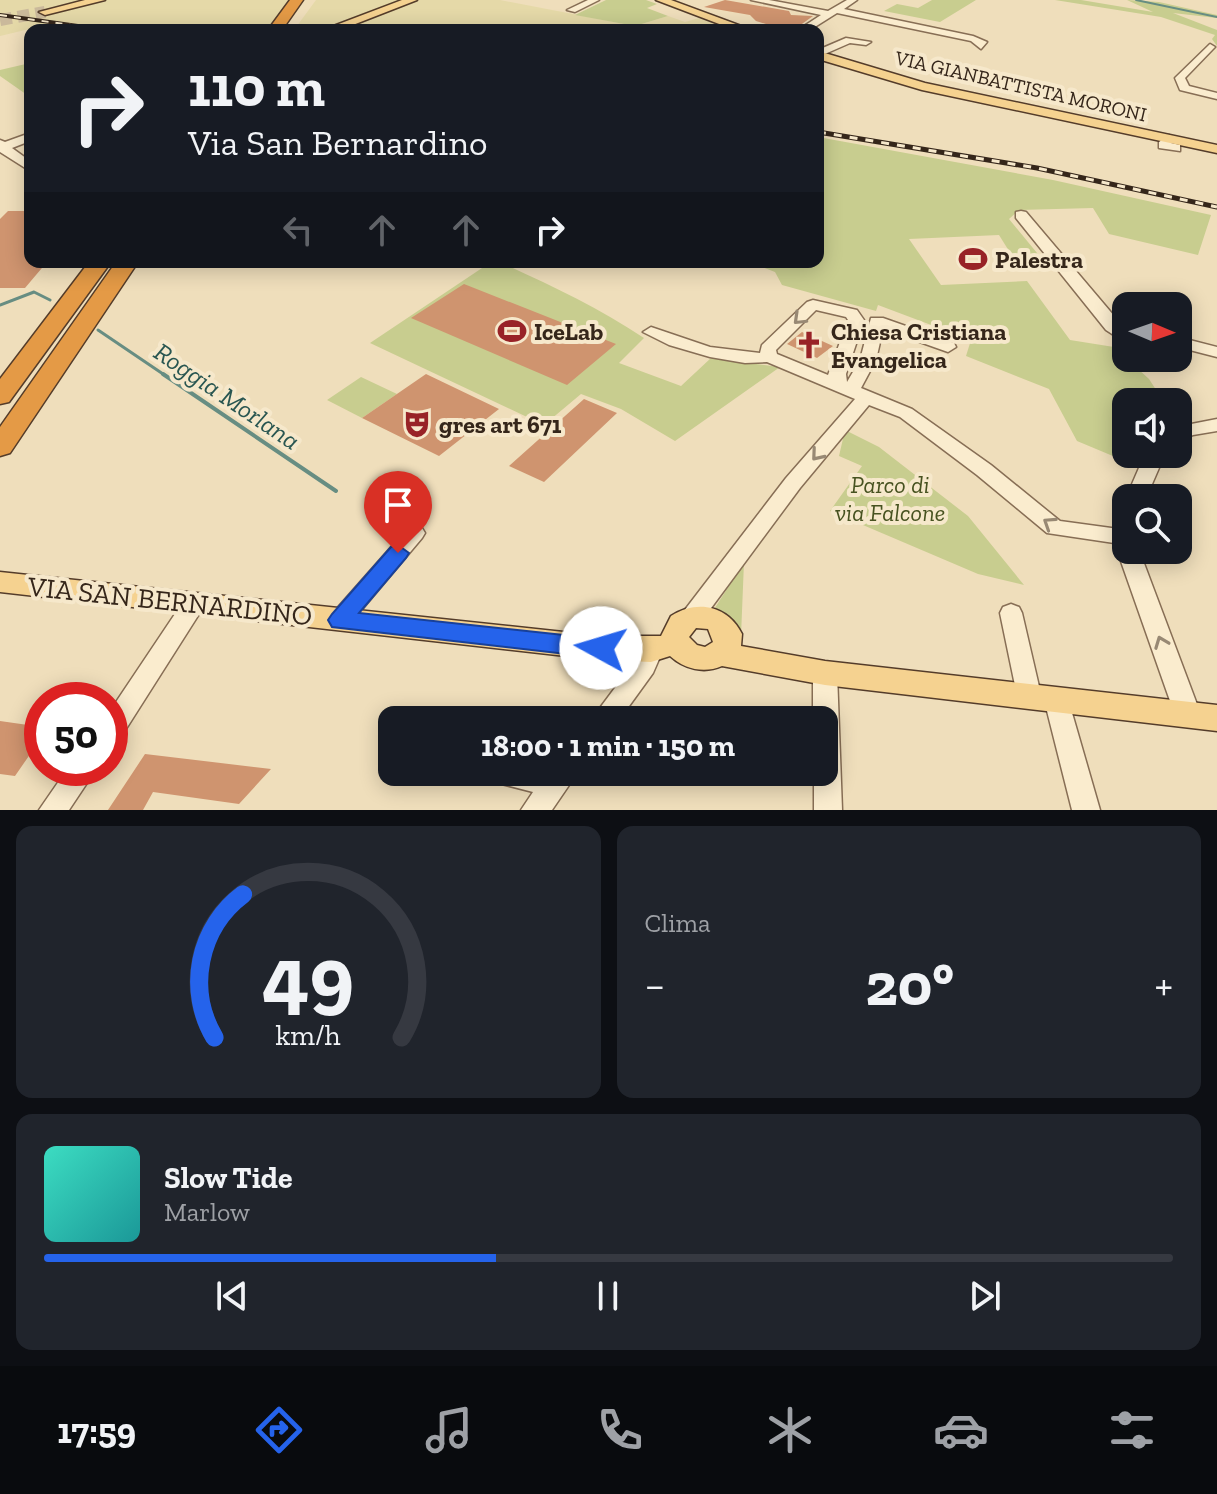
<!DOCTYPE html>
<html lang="it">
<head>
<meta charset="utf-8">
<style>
	body { margin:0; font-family:"Zilla Slab",serif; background:#20242c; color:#f1f3f6; height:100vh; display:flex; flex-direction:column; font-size:30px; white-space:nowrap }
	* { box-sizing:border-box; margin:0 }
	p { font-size:26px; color:#9ea1a6 }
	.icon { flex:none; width:44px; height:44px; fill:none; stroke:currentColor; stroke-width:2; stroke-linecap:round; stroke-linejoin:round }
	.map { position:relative; height:810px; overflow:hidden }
	.details { display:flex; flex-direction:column; gap:16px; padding:16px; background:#0d0f14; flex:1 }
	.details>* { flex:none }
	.hud { position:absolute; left:24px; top:24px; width:800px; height:244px; border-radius:16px; box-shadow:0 4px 20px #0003; background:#171b24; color:#f1f3f6; overflow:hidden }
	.needle { width:52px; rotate:92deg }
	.fabs { position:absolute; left:1112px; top:292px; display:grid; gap:16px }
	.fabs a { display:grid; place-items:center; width:80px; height:80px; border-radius:16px; background:#171b24; box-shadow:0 4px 20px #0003; font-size:40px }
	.speed { position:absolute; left:24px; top:682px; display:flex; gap:16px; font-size:40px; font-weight:700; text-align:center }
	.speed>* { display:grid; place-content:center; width:104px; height:104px; border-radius:50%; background:#171b24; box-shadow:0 4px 20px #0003; line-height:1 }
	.speed .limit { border:12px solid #d22; background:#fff; color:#111 }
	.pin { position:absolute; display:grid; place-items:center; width:68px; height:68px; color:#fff; margin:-82px -34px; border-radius:50% 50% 50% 0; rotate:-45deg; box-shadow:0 0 8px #0007 }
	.pin .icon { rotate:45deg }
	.me { position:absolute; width:88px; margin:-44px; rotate:276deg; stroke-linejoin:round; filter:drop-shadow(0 0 6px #0008) }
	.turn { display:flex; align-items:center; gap:28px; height:168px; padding:0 32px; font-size:36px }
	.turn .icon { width:104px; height:104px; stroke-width:2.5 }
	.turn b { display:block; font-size:56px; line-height:68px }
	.lanes { display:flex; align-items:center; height:76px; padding:0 32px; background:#0003; justify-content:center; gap:40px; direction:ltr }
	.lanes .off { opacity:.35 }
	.big { font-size:60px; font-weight:800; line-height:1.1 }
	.details .tile { flex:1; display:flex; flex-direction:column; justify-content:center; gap:12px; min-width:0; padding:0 28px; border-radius:16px; background:#20242c }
	.details .dial { align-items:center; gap:0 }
	.dial svg { height:208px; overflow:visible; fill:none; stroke:#363941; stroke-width:7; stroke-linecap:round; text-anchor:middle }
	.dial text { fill:#f1f3f6; stroke:none }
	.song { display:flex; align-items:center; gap:24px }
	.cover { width:96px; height:96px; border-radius:12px; background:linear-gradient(135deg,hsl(170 70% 55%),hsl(180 70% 35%)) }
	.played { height:8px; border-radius:4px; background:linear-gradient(90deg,#2563eb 40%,#363941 40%) }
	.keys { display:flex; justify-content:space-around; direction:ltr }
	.heat { display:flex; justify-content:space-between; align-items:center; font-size:44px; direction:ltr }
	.details .tiles { flex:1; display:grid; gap:16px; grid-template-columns:1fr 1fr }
	.tile:last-child { grid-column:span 2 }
	.trip { position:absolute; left:378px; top:706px; width:460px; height:80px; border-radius:16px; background:#171b24; box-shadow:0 4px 20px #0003; font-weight:800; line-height:80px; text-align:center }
	.menu { display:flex; height:128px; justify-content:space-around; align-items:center; background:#090b0e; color:#9ea1a6 }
	.menu .icon { width:56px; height:56px }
	.menu .selected { color:#2563eb }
	.menu b { font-size:36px; color:#f1f3f6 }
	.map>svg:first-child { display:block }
	.farmland { fill:#e5d9a8 }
	.green { fill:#c8cd8f }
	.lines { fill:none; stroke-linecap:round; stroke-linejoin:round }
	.stream-far2 { stroke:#678d82; stroke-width:2 }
	.stream-far1 { stroke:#678d82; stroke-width:3 }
	.stream { stroke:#678d82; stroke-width:4 }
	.building { fill:#cf946f }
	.major-tunnel { stroke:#cab99b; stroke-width:12; stroke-dasharray:12 6; stroke-linecap:butt }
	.minor-casing { stroke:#876e55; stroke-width:3 }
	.major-casing { stroke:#543c2a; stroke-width:3 }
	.highway-casing { stroke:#543c2a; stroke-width:3 }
	.minor { fill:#faecce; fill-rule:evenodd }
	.major { fill:#f5d290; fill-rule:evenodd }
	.highway { fill:#e49a46; fill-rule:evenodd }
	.rail-far1-casing { stroke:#35261a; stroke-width:4 }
	.rail-casing { stroke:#35261a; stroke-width:5 }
	.rail-far1 { stroke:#f6e8cb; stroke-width:2; stroke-dasharray:7; stroke-linecap:butt }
	.rail { stroke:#f6e8cb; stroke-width:3; stroke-dasharray:8; stroke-linecap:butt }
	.oneway { stroke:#988974 }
	.route { fill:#2563eb; stroke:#184099; stroke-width:2 }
	.labels { text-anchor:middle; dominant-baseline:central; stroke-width:8; stroke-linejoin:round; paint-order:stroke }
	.far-street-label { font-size:20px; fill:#35261a; stroke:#f6e8cb }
	.poi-label { font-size:24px; font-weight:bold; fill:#35261a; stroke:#f6e8cb; text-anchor:start }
	.park-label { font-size:24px; font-style:italic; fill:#475220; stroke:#f6e8cb }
	.water-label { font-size:26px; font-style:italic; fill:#295651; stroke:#f6e8cb }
	.near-street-label { font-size:28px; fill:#35261a; stroke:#f6e8cb }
</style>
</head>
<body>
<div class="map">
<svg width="1217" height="810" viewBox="0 0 1217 810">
	<rect width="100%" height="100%" fill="#efdebb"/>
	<!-- farmland -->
	<path class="farmland" d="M0 0H291L269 30H118L59 22 0 36Z
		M316 0H500L635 26 668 16 685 22 699 18 733 30H294Z"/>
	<!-- green -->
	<path class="green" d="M606 0H646L657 4 647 8 668 16 635 26 575 15Z
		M932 0H976L940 22 884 11 897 4 918 8Z
		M1055 0H1081L1153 12 1127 0 1159 2 1217 15V18L1173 13 1217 30V46L1212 39 1215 35 1161 17Z
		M30 63V97L0 76V70Z
		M818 137 1053 180 1211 215 1198 255 1109 234 1093 208 1019 210 1009 219 1042 259H1014L999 235 909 239 941 285 1027 281 1070 340 1114 347 1149 379 1164 402H1126V454H1143L1132 464 1077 441 1049 389 966 356 971 340 878 305 876 311 782 285 775 272 749 262H818Z
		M491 262H500C550 285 598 307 644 338L619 363 681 386 711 358 780 367 675 441 621 409 581 394 544 425 370 343Z
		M361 377 397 394 362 418 327 400Z
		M845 430 879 447 968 516 1024 585 978 574 830 511 862 466 839 456Z
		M744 562 741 636 713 611Z"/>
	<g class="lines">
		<!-- stream-far2 -->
		<path class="stream-far2" d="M1136 0 1217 17"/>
		<!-- stream-far1 -->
		<path class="stream-far1" d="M0 305 34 292 50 300
			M98 330 166 376"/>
		<!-- stream -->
		<path class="stream" d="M163 374 336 491"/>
	</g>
	<!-- building -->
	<path class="building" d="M725 0 789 11 791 15 813 16 795 29 785 30 756 21 750 15 704 7Z
		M8 211H30V262H47L25 288H0V219Z
		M464 284 616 344 567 385 411 318Z
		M802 332 833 346 817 358 787 344Z
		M426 374 499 409 439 456 362 418Z
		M584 399 617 413 544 482 509 466Z
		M0 721 42 727V737L15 776 0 774Z
		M145 754 271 769 239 804 153 792 143 810H108Z"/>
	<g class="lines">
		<!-- major-tunnel -->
		<path class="major-tunnel" d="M0 20 45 12"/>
		<defs>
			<path id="minor" d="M588 0H599L575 12 567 10Z
				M751 0H769L828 11 847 0H857L844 9 973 36 987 42 981 49 971 41 837 13 810 30H798L821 15Z
				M846 38 871 42 866 45 850 43 818 57V50Z
				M1210 44 1215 47 1213 49 1185 78 1189 86 1217 93V99L1180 90 1175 78Z
				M30 133V141L12 148 30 161V171L0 152V140L5 142Z
				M1169 135 1175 139 1171 143 1180 145V151L1159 148V142Z
				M1021 211 1026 212 1126 330V343L1106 330 1016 218V212Z
				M813 300 857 310 864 320 846 374 847 382 860 360 871 318H883L954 343 956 347 948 352 883 329 876 360 861 388 912 409 991 465 1060 521 1126 530V550H1139L1201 715 1197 723 1188 726 1179 723 1175 715 1117 550 1121 544 1047 533 977 475 900 417 869 405 800 488 700 623 692 626 684 623 681 617 684 611 786 478 855 399 767 362 745 363 710 357 669 345 643 332 651 327 710 347 760 353 762 345 807 302ZM816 310 846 317 848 320 828 375 777 354 776 350Z
				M1178 337 1217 347V357L1178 347Z
				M1217 419V431L1193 435 1178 442V428L1181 426Z
				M1145 454H1165L1146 498H1126Z
				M415 526 422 528 425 533 422 538 348 626 340 629 332 626 329 620 332 614 408 528Z
				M193 596 201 599 204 605 201 611 119 740 110 743V711L185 599Z
				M1011 604 1019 607 1022 613 1041 695 1038 702 1029 705 1020 702 1017 695 1000 613 1003 607Z
				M651 640 659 643 663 650 653 673 619 720H591L635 661 643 643Z
				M825 663 834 666 837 673 842 810H814V772H824V720H813V673L816 666Z
				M1056 689 1065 692 1068 699 1100 810H1072L1044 699 1047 692Z
				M68 768H97L69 810H39Z
				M482 772H578L552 810H521L533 792 486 780Z"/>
			<path id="major" d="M85 0H105L45 15 39 12Z
				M402 0H417L340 30H323Z
				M656 0H671L752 30H735Z
				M818 51 925 83 1217 145V153L922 90 818 59Z
				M0 572 601 636H661L671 616C698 599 728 606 742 634L741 646 825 661 1217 705V731L825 685 722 666C704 674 684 669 670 656L651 662 601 660 0 592ZM696 628 708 629 713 642 705 647 697 645 689 637Z"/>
			<path id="highway" d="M290 0H303L282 30H268Z
				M89 262H111L9 402 0 404V379Z
				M116 262H138L10 453 0 456V427Z"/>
		</defs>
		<!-- minor casing -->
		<use href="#minor" class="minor-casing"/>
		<!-- major casing -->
		<use href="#major" class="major-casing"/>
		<!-- highway casing -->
		<use href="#highway" class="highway-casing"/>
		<!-- minor -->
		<use href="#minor" class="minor"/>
		<!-- major -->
		<use href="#major" class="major"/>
		<!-- highway -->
		<use href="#highway" class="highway"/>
		<defs>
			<path id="rail-far1" d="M0 15 106 30"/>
			<path id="rail" d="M818 132 1037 168 1217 207"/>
		</defs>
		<!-- rail-far1 casing -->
		<use href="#rail-far1" class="rail-far1-casing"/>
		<!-- rail casing -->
		<use href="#rail" class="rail-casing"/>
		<!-- rail-far1 -->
		<use href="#rail-far1" class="rail-far1"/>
		<!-- rail -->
		<use href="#rail" class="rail"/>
	</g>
	<!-- one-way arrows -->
	<defs><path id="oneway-chevron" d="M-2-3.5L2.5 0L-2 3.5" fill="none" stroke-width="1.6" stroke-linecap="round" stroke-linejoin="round" transform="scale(2)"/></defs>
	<g class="oneway">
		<use href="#oneway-chevron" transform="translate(799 319) rotate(136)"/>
		<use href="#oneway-chevron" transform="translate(817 455) rotate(130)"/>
		<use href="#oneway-chevron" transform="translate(1049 523) rotate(-147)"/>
		<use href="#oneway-chevron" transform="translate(1161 642) rotate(-111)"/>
	</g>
	<!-- route -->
	<path class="route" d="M398 545 409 553 406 558 359 613 601 639 609 641 612 648 609 655 601 658 332 627 328 620 332 614 391 547Z"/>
	<!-- icons -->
	<defs>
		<symbol id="stadium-bare" viewBox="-9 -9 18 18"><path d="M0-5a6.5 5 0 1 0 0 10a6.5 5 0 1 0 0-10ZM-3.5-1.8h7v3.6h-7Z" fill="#982327" stroke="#f6e8cb" stroke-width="2.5" paint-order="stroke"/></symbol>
		<symbol id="church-bare" viewBox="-9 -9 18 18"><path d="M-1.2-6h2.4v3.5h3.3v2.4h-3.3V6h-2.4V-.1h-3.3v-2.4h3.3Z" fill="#982327" stroke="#f6e8cb" stroke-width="2.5" paint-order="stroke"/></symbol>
		<symbol id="theatre-bare" viewBox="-9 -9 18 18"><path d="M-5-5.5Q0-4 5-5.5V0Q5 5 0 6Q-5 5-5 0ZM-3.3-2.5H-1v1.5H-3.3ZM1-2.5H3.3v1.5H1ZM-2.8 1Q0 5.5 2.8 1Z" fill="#982327" stroke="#f6e8cb" stroke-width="2.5" paint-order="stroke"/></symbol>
	</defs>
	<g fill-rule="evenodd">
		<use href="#stadium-bare" x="953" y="239" width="40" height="40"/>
		<use href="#stadium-bare" x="492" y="311" width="40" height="40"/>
		<use href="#church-bare" x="789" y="325" width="40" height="40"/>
		<use href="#theatre-bare" x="397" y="404" width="40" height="40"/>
	</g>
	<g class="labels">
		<!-- far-street labels -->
		<g class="far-street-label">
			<text transform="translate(1021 86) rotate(13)">VIA GIANBATTISTA MORONI</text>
		</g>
		<!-- poi labels -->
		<g class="poi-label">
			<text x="995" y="259">Palestra</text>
			<text x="534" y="331">IceLab</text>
			<text x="831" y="331">Chiesa Cristiana<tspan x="831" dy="28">Evangelica</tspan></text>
			<text x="439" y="424">gres art 671</text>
		</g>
		<!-- park labels -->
		<g class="park-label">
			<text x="890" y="484">Parco di<tspan x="890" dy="28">via Falcone</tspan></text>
		</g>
		<!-- water labels -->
		<g class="water-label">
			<text transform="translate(227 396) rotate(34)">Roggia Morlana</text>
		</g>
		<!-- near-street labels -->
		<g class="near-street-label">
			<text transform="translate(170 601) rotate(6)">VIA SAN BERNARDINO</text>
		</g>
	</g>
</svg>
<div class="fabs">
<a><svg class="needle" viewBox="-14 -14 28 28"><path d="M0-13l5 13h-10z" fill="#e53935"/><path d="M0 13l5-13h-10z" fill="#9ea1a6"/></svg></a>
<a><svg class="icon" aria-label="sound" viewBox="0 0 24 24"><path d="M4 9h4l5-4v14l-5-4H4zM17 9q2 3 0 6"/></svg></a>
<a><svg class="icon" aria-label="search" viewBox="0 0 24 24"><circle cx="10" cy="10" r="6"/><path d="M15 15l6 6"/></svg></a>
</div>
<div class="speed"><div class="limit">50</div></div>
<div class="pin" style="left:398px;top:553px;background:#d93025"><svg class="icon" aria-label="arrive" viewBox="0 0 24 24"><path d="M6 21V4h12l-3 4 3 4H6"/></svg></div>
<svg class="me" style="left:601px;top:648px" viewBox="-20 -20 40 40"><circle r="19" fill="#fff"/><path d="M0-13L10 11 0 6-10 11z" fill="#2563eb"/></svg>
<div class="trip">18:00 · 1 min · 150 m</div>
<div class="hud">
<div class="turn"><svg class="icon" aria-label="right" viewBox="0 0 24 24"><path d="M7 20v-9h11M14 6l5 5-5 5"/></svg><div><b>110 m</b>Via San Bernardino</div></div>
<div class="lanes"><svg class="icon off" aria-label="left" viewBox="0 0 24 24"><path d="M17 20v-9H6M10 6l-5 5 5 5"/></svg><svg class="icon off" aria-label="ahead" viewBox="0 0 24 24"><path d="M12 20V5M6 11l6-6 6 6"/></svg><svg class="icon off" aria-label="ahead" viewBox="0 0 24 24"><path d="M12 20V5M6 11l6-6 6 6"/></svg><svg class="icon" aria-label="right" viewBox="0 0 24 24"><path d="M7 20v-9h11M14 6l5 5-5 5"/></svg></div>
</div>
</div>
<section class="details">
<div class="tiles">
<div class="tile dial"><svg viewBox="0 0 100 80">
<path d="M14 69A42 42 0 1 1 86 69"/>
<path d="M14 69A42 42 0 0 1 25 14" stroke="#2563eb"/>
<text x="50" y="56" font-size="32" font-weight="700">49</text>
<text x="50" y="72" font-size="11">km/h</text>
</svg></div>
<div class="tile"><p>Clima</p>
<div class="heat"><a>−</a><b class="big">20°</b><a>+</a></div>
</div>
<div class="tile">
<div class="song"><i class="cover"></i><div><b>Slow Tide</b><p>Marlow</p></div></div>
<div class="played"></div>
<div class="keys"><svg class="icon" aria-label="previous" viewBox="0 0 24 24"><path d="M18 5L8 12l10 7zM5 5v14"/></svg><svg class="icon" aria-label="pause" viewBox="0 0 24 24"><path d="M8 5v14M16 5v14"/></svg><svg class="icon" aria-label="next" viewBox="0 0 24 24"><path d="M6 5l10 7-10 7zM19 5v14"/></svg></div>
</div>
</div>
</section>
<nav class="menu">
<b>17:59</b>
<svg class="icon selected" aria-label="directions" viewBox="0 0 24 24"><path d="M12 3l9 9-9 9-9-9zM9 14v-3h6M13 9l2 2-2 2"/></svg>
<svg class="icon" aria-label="music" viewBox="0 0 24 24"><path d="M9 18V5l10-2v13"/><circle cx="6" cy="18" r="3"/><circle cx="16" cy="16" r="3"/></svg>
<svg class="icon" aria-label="phone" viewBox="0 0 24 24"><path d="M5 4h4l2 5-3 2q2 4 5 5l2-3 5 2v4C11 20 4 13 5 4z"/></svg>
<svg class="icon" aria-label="climate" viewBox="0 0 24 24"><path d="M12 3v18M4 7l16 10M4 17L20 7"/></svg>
<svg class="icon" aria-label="car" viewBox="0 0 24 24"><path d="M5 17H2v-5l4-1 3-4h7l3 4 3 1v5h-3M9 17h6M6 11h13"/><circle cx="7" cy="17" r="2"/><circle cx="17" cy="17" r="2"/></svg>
<svg class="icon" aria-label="filters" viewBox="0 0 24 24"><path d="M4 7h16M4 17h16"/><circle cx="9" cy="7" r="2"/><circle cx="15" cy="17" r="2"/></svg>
</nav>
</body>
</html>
